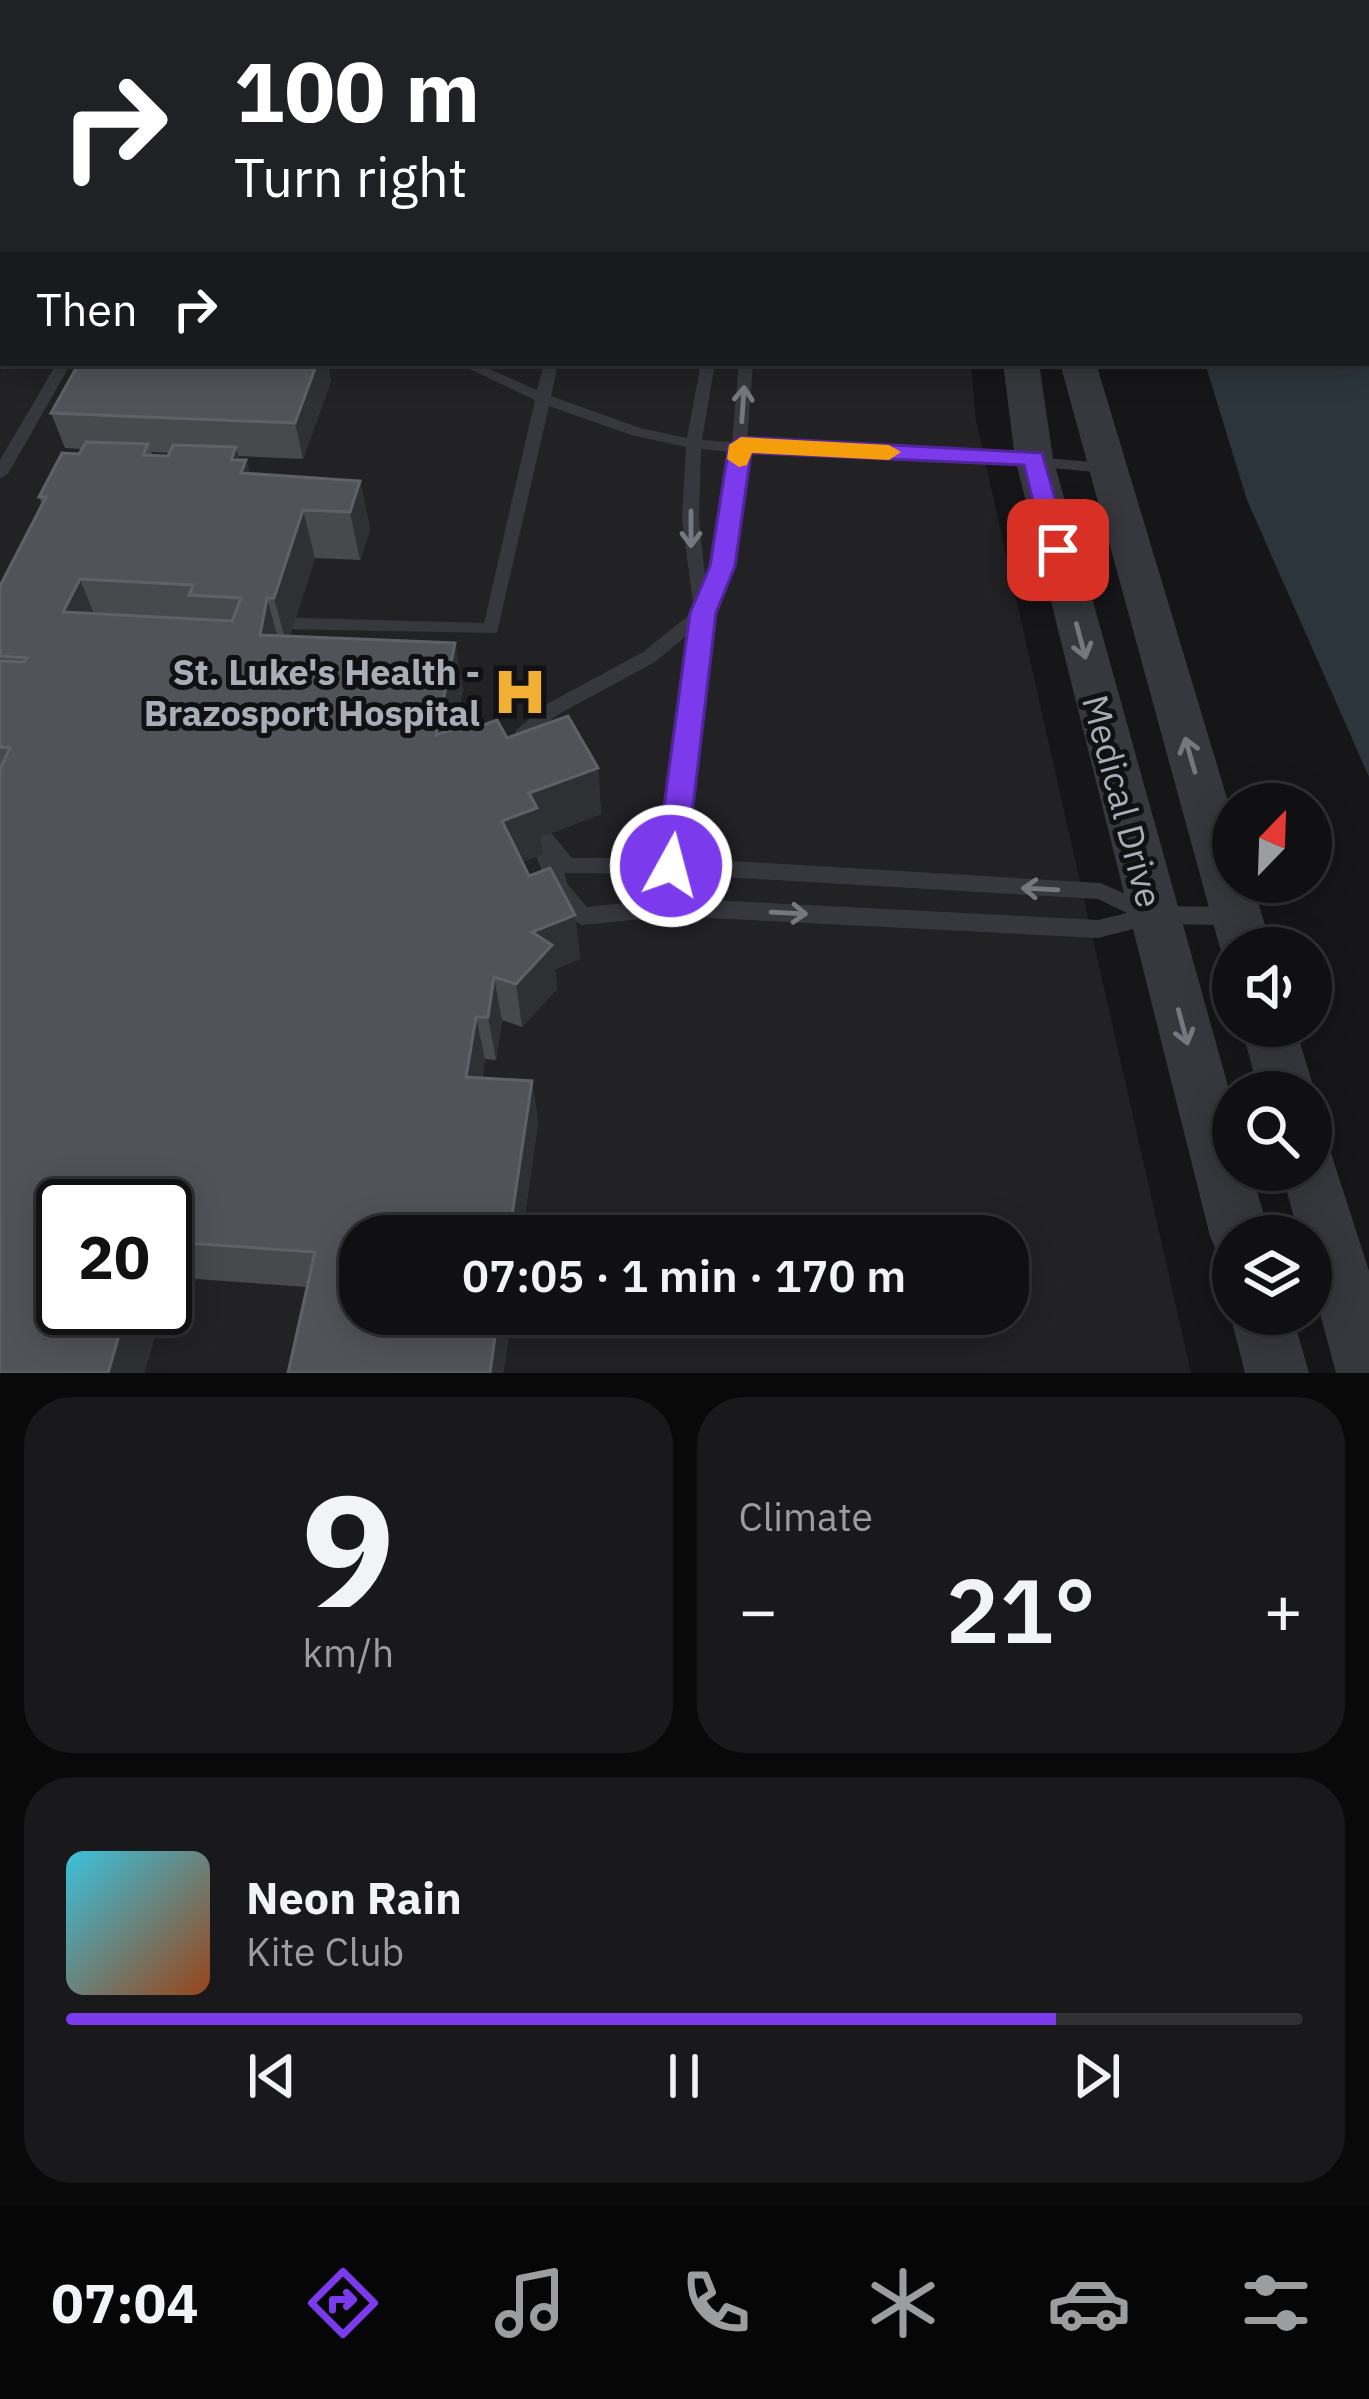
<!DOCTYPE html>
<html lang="en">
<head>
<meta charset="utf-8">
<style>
	body { margin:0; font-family:"IBM Plex Sans",sans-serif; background:#19191b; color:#f1f3f6; height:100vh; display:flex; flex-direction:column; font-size:45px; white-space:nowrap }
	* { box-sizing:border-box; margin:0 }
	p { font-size:39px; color:#9c9d9f }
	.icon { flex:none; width:66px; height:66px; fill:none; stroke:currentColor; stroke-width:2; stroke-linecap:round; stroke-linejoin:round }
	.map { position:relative; height:1373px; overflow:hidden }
	.side { display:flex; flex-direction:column; gap:24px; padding:24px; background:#09090a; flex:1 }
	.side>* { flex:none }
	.banner { position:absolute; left:0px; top:0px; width:1371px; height:366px; box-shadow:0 6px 30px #0003,0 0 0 3px #303032; background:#202124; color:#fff; overflow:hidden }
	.needle { width:78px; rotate:23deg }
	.tools { position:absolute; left:1212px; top:783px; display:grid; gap:24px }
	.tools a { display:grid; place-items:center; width:120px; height:120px; border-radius:50%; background:#101012; box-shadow:0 6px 30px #0003,0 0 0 3px #303032; font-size:60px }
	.speed { position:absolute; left:36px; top:1179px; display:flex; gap:24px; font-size:60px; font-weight:700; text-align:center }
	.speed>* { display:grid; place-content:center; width:156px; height:156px; border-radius:50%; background:#101012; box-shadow:0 6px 30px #0003,0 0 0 3px #303032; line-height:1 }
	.speed .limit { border:6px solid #111; border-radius:18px; background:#fff; color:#111 }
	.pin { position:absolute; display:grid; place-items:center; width:102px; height:102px; color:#fff; margin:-51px; border-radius:24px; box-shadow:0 6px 18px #0006 }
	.me { position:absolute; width:132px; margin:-66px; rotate:7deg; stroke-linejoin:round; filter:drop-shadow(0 0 9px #0008) }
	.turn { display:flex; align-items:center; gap:42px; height:252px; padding:0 36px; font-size:54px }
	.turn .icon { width:156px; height:156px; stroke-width:2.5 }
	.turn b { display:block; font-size:84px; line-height:102px }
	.then { display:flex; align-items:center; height:114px; padding:0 36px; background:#0003; gap:24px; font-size:45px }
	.big { font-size:90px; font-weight:600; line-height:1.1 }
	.side .tile { flex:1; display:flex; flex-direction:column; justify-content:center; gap:18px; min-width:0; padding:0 42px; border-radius:48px; background:#19191b }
	.side .dial { align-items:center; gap:0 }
	.dial b { font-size:156px; line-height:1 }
	.song { display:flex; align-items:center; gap:36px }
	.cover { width:144px; height:144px; border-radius:18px; background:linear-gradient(135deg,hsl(190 70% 55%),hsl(20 70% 35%)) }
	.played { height:12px; border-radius:6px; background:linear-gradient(90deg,#7c3aed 80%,#303032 80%) }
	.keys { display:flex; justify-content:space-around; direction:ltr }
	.heat { display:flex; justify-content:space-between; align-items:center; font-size:66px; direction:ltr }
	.side .tiles { flex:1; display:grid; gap:24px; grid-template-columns:1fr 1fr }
	.tile:last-child { grid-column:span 2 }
	.trip { position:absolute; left:339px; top:1215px; width:690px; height:120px; border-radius:48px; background:#101012; box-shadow:0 6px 30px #0003,0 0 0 3px #303032; font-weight:600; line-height:120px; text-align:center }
	.tabs { display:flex; height:192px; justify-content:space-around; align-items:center; background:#060607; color:#9c9d9f }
	.tabs .icon { width:84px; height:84px }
	.tabs .active { color:#7c3aed }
	.tabs b { font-size:54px; color:#f1f3f6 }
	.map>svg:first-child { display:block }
	.built { fill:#222225; fill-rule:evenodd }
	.water { fill:#2c353c }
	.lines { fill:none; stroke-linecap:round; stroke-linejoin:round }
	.service { fill:#37383d; fill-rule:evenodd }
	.tertiary { fill:#37383d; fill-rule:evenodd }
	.wall { fill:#47494d; fill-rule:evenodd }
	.shaded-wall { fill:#2f3033 }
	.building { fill:#525359; stroke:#5f6168; stroke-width:3; fill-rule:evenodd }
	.oneway { stroke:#757881 }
	.route { fill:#7c3aed; stroke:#51269a; stroke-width:3 }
	.slow { fill:#f59e0b }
	.labels { text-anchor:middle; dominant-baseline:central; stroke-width:10; stroke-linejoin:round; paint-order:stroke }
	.poi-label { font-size:36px; font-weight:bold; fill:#a8adb8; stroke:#111113; text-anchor:end }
	.street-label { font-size:36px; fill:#a8adb8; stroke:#111113 }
</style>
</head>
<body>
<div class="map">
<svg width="1369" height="1373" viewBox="0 0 1369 1373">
	<rect width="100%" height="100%" fill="#161618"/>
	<!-- built -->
	<path class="built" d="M6 363H971L976 421 1191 1373H0V372ZM63 1206H165V1308H63ZM360 1236H1008V1314H360Z"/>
	<!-- water -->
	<path class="water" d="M1205 363 1369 366V777L1247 500Z"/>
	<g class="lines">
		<!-- service -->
		<path class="service" d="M174 0H184L183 3H173Z
			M252 0H262L260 3H250Z
			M461 0H471L472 3H462Z
			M3 252V263L0 264V253Z
			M57 363H71L8 474 0 479V460Z
			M457 363H476L537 390 544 363H558L551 396 640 428 687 438 701 363H715L702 440 732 442 739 363H753L747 443 1005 454 1113 464 1115 468 1113 472 1107 473 1005 464 746 453 741 519 730 566 712 613 682 858 1100 883 1154 906 1234 907 1241 910 1244 916 1241 922 1234 925 1152 924 1098 938 672 916 582 925C549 907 534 851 526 819L529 814 536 811 543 814 548 829 572 858H662L692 631 655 662 559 714 534 733 529 755H515L513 750 516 730 547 704 643 652 694 611 682 519 686 447 631 435 549 406 497 633 270 629 261 623 270 617 484 623 535 400ZM701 449 731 452 725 519 706 585 699 519ZM564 873 671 874 1098 899 1127 913 1098 920 672 898 587 907 568 885Z"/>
		<!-- tertiary -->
		<path class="tertiary" d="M0 64H3V82H0Z
			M1003 363H1039L1053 458 1233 1104V1170H1251L1270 1236H1233V1262L1219 1257 1210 1236 1015 458Z
			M1060 363H1096L1233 818V882H1252L1272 948H1233V966L1220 948Z
			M1241 1026H1295L1315 1092 1311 1101V1092H1259Z
			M1311 1143 1330 1150 1369 1271V1373H1336L1311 1280V1236H1299L1281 1170H1311Z
			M1233 1307V1314H1292L1309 1373H1245L1230 1314Z"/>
	</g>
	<!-- wall -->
	<path class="wall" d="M79 363H327L331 381 303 459 238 456 239 460H246L250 474 360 481 370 529 360 560 315 558 290 636 455 643 463 690 455 728 472 722 475 728 497 720 507 738 568 716 598 768 601 814 541 837 543 854 522 862 529 876 550 868 575 915 580 959 555 969 557 989 522 1027 502 1020 496 1060 485 1059 482 1078 532 1081 538 1122 522 1236H360V1314H512L503 1373H288L307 1287 196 1279 182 1327 158 1326 144 1373H0V586L42 504 39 497 62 453 79 454 82 449 65 448 51 413ZM151 452 169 453 168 456 152 455ZM63 1206H165V1308H63Z"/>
	<!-- shaded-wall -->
	<path class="shaded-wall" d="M3 161V181L0 182V162Z
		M317 363H327L331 381 303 459 295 423Z
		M236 447 242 470 246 460 259 508 231 460Z
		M360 481 370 529 360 560 350 512Z
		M303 510 315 558 287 646 274 598Z
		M80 579 99 626 63 612Z
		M267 598 280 645 260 635Z
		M455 643 463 690 444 782 436 735Z
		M598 768 601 814 541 837 543 854 509 867 502 821 529 793Z
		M575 915 580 959 555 969 557 989 522 1027 516 984 532 932Z
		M494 977 502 1020 496 1060 488 1017Z
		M476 1017 485 1059 475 1118 466 1077Z
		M532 1081 538 1122 522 1236H509Z
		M173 1242 196 1279 182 1327 165 1302V1269Z
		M127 1308H145L158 1326 144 1373H108Z
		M498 1314H512L503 1373H490Z"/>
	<!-- building -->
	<path class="building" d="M3 137V161L0 162V138Z
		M79 363H317L295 423 51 413Z
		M86 442 148 444 143 455 168 456 173 445 236 447 231 460H246L241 473 360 481 350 512 303 510 274 598H267L260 635 455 643 436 735 472 722 475 728 497 720 507 738 568 716 598 768 529 793 537 808 502 821 529 876 550 868 575 915 532 932 552 945 516 984 494 977 488 1017H476L466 1077 532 1081 509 1236H360V1314H498L490 1373H288L315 1252 173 1242 165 1269V1206H63V1308H127L108 1373H0V769L10 748 0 747V661L24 662 27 658 0 656V586L46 497H39L62 453 79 454ZM80 579 193 585 189 595 241 598 232 621 63 612Z"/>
	<!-- one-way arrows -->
	<defs><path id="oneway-shaft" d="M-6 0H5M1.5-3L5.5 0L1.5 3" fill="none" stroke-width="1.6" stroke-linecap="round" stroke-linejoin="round" transform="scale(3)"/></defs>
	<g class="oneway">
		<use href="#oneway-shaft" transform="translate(743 404) rotate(-86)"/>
		<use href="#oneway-shaft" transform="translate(691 529) rotate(90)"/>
		<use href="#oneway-shaft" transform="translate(1081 641) rotate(75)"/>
		<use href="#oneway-shaft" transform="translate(1190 755) rotate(-106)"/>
		<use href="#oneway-shaft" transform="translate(1040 889) rotate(-177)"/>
		<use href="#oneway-shaft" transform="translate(789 913) rotate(3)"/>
		<use href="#oneway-shaft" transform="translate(1183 1027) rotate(75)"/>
	</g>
	<!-- route -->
	<path class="route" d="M741 437 1042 453 1070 550 1058 558 1045 550 1024 465 751 453 735 566 716 613 686 866 682 874 671 878 661 874 656 866 690 613 710 566 729 445Z"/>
	<!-- slow -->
	<path class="slow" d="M741 437 889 445 901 452 889 460 752 453 747 465 739 467 727 459 729 445Z"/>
	<!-- icons -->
	<defs>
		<symbol id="hospital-bare" viewBox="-9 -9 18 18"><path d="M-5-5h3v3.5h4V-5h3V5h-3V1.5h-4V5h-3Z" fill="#f2b134" stroke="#111113" stroke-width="2.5" paint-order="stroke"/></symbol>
	</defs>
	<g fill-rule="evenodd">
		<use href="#hospital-bare" x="482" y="654" width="76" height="76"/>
	</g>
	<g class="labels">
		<!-- poi labels -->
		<g class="poi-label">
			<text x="480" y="671">St. Luke's Health -<tspan x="480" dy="41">Brazosport Hospital</tspan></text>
		</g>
		<!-- street labels -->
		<g class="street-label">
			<text transform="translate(1123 801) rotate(75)">Medical Drive</text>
		</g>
	</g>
</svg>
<div class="tools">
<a><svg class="needle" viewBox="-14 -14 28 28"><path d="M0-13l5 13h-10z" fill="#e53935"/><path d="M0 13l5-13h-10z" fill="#9c9d9f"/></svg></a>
<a><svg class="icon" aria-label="sound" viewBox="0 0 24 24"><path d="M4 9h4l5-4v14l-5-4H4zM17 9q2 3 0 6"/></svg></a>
<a><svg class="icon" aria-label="search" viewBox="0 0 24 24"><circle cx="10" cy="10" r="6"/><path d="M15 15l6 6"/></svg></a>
<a><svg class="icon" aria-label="layers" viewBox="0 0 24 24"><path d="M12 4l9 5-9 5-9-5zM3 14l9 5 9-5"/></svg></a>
</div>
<div class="speed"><div class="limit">20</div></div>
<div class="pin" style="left:1058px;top:550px;background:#d93025"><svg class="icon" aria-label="arrive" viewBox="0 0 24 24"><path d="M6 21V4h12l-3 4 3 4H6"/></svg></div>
<svg class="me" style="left:671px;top:866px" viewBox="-20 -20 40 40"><circle r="17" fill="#7c3aed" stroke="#fff" stroke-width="3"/><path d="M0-11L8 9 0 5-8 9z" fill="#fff"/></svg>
<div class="trip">07:05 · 1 min · 170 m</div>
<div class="banner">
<div class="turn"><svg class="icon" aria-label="right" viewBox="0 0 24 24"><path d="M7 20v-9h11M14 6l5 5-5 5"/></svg><div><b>100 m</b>Turn right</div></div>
<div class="then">Then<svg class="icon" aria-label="right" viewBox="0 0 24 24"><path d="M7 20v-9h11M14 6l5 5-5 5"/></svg></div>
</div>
</div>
<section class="side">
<div class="tiles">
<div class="tile dial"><b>9</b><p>km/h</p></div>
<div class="tile"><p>Climate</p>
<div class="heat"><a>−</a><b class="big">21°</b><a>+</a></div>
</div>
<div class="tile">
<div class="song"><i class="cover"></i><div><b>Neon Rain</b><p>Kite Club</p></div></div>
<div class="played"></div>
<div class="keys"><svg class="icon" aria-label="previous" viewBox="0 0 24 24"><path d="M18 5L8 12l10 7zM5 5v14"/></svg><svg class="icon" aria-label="pause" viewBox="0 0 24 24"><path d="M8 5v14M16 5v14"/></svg><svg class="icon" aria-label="next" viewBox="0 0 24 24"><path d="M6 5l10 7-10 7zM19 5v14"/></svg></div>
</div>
</div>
</section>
<nav class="tabs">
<b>07:04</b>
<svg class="icon active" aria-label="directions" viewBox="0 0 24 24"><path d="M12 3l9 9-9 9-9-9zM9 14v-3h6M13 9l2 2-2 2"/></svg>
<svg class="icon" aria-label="music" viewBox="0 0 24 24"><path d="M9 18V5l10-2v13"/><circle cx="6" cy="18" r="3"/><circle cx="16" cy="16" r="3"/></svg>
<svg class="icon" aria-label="phone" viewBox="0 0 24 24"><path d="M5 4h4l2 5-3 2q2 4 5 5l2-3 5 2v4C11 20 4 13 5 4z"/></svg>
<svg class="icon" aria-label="climate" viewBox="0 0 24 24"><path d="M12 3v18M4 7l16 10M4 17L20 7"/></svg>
<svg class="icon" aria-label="car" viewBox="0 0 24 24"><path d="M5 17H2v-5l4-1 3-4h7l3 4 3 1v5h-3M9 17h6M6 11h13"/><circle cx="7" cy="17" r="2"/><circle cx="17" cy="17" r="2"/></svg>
<svg class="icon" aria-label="filters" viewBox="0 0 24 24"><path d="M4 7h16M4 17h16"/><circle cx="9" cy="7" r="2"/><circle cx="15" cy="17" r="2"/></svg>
</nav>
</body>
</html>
